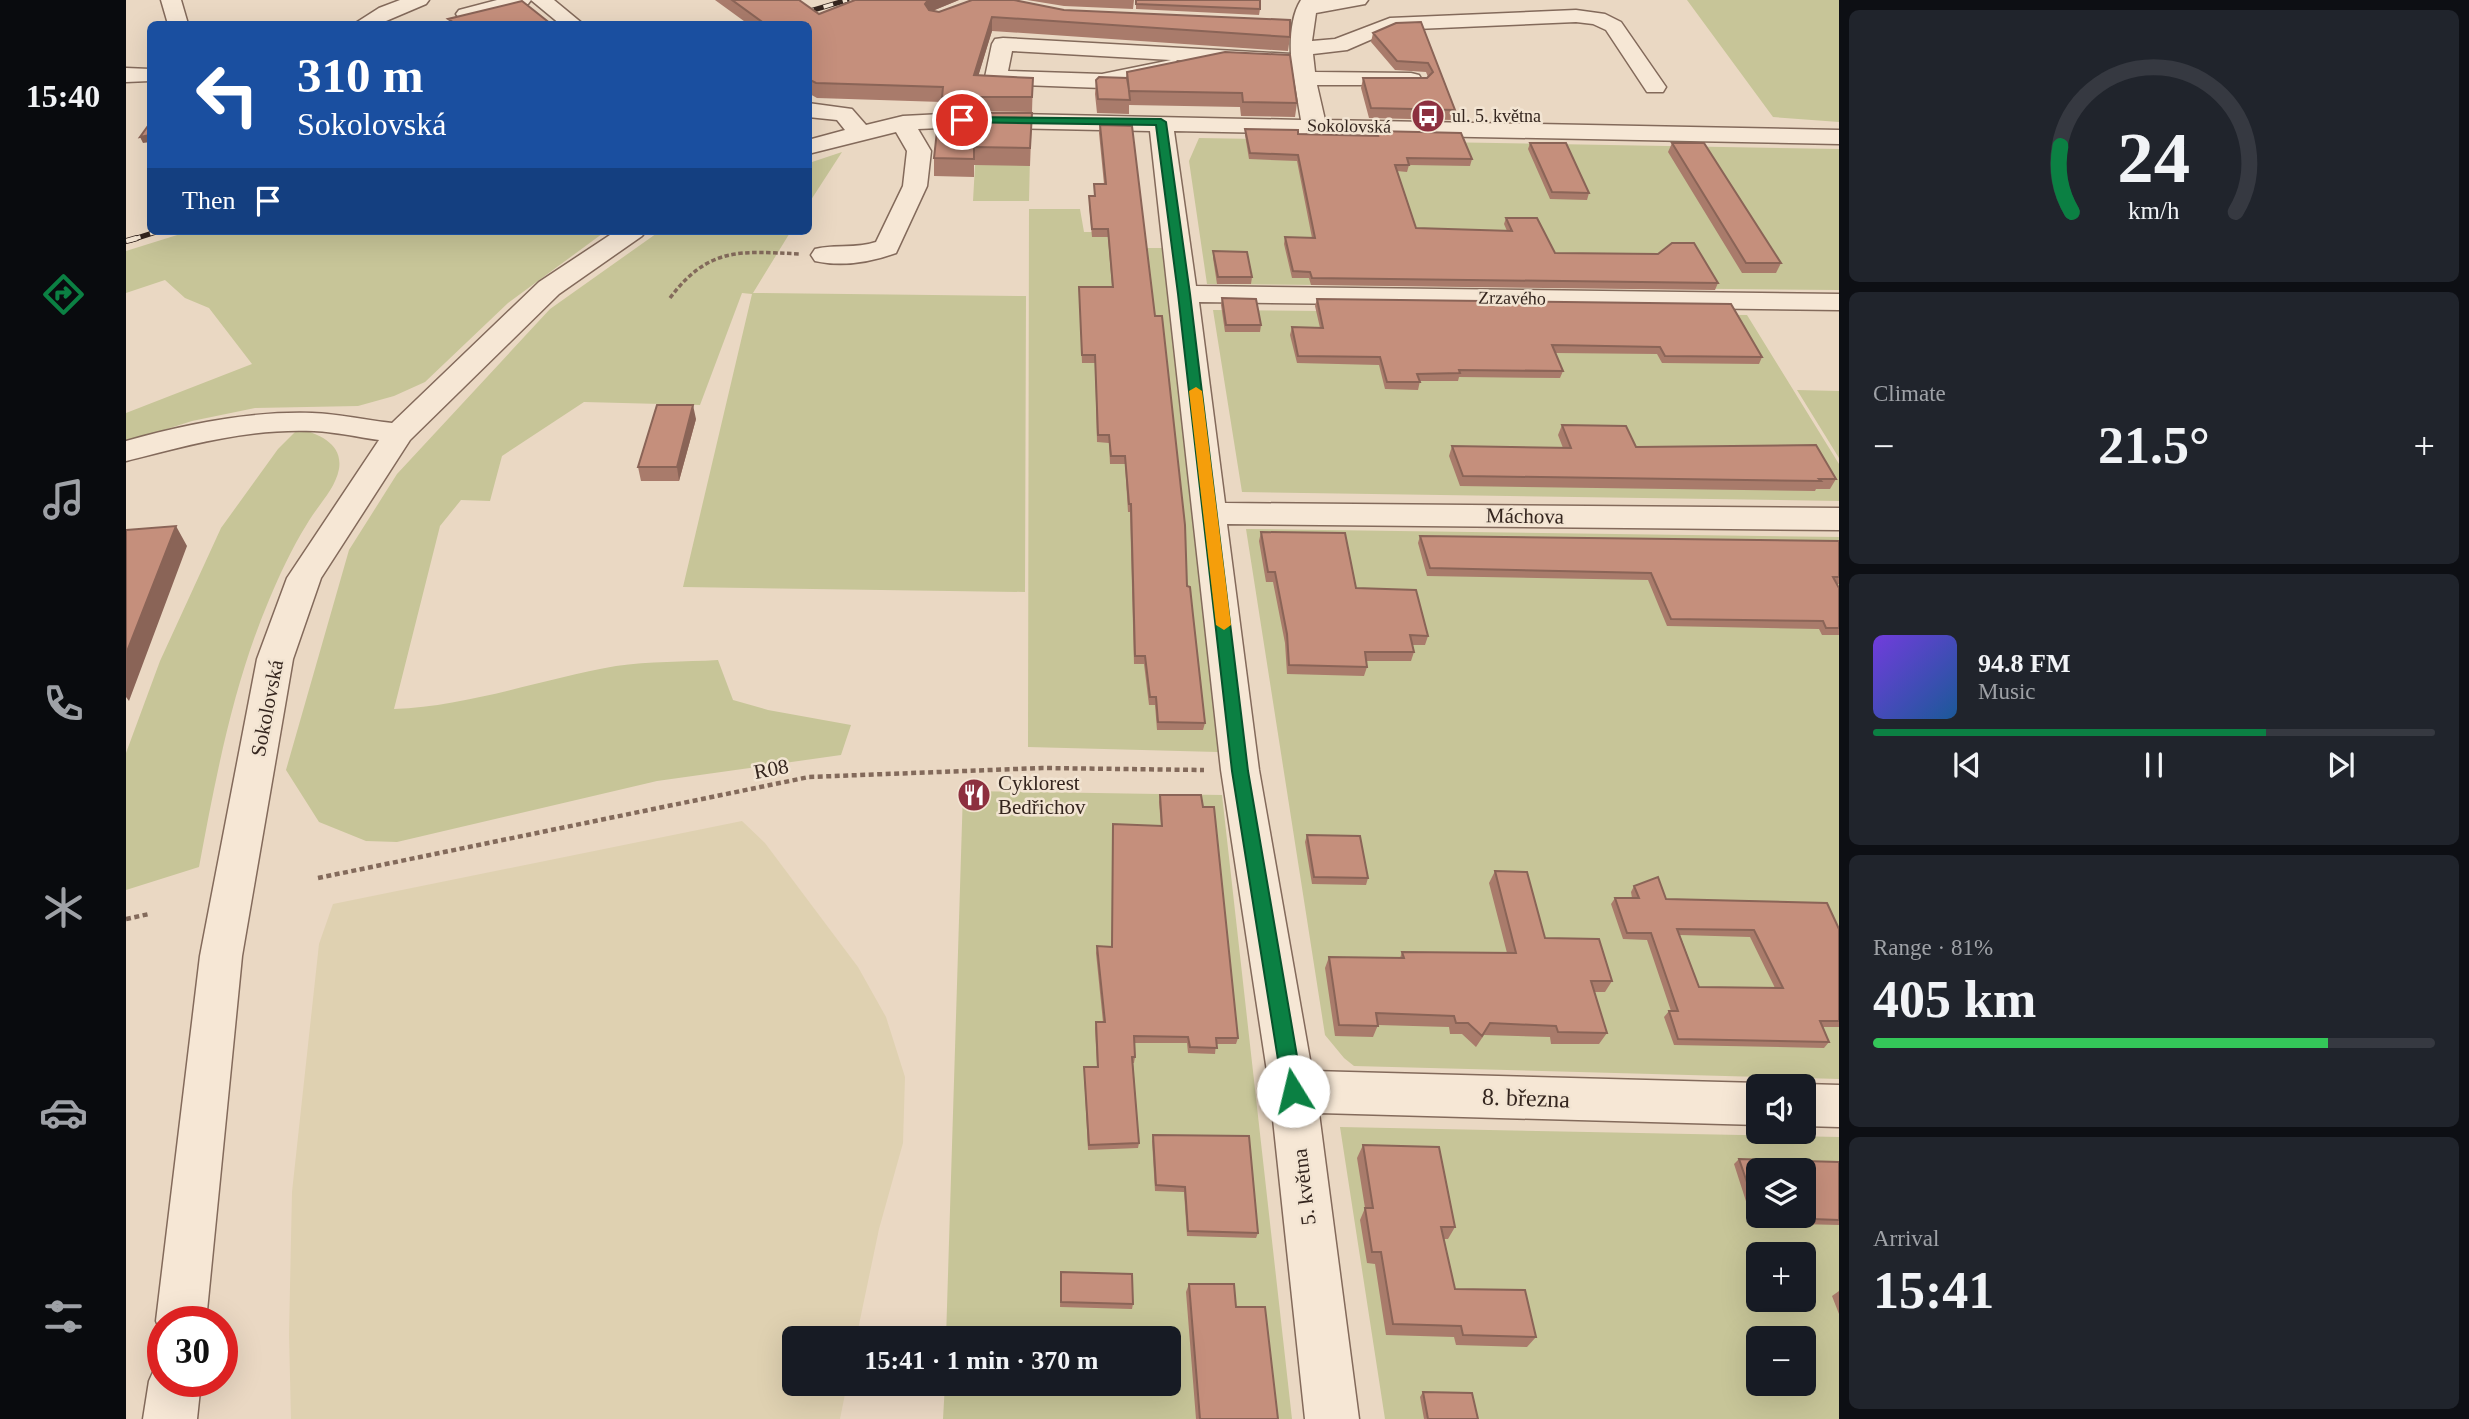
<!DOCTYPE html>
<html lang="en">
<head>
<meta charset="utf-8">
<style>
	body { margin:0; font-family:Georgia,serif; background:#20242c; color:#f1f3f6; height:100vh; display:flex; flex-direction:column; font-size:26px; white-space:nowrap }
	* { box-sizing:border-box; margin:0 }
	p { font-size:23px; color:#9ea1a6 }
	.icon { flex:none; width:38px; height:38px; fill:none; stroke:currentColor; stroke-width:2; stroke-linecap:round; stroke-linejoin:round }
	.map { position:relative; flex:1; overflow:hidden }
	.details { display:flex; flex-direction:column; gap:10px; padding:10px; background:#0d0f14; width:630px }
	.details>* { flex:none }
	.banner { position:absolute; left:21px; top:21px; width:665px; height:214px; border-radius:10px; box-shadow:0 7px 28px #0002; background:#1a4fa0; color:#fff; overflow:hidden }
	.controls { position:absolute; left:1620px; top:1074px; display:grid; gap:14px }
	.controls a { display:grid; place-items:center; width:70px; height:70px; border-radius:10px; background:#171b24; box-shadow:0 7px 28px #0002; font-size:35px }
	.speed { position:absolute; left:21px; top:1306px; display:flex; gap:14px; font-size:35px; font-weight:700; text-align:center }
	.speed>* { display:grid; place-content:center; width:91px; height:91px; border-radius:50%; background:#171b24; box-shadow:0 7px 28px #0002; line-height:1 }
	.speed .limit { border:10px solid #d22; background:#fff; color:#111 }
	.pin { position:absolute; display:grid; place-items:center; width:60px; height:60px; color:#fff; margin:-30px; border:4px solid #fff; border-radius:50%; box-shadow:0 2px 7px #0007 }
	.me { position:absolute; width:77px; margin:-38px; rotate:351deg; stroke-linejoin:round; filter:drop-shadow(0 0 5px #0008) }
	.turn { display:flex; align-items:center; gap:24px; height:147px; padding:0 35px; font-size:32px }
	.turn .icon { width:91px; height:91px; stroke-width:2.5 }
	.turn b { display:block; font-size:49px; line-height:60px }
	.then { display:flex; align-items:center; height:66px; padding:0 35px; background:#0003; gap:14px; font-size:26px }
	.big { font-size:52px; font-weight:700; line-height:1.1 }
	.details .widget { flex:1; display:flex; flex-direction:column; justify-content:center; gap:10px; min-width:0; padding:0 24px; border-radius:10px; background:#20242c }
	.details .dial { align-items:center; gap:0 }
	.dial svg { height:182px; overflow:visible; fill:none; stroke:#363941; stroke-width:7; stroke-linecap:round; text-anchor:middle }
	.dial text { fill:#f1f3f6; stroke:none }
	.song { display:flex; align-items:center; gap:21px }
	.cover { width:84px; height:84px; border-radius:10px; background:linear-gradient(135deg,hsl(260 70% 55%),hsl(210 70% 35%)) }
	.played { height:7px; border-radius:4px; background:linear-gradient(90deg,#0b8043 70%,#363941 70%) }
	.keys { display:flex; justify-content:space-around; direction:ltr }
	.heat { display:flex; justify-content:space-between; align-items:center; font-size:38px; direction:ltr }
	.charge { height:10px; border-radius:5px; background:linear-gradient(90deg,#34c759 81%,#363941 0) }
	.trip { position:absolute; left:656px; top:1326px; width:399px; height:70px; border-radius:10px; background:#171b24; box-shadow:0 7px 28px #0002; font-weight:700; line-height:70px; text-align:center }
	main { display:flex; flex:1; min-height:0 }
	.tab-bar { display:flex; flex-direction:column; width:126px; justify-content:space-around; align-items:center; background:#090b0e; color:#9ea1a6 }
	.tab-bar .icon { width:49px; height:49px }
	.tab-bar .current { color:#0b8043 }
	.tab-bar b { font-size:32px; color:#f1f3f6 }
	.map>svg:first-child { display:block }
	.farmland { fill:#dfd1b1 }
	.green { fill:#c7c598; fill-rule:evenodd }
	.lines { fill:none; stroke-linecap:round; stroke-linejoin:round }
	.minor-casing { stroke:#836a5b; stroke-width:3 }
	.path-far1 { stroke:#836a5b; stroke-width:3.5; stroke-dasharray:4.5 2.5; stroke-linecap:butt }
	.path { stroke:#836a5b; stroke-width:4.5; stroke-dasharray:5 3.5; stroke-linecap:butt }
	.minor { fill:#f6e7d5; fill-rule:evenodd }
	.rail-far1-casing { stroke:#34251e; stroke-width:5 }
	.rail-casing { stroke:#34251e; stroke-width:6 }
	.rail-far1 { stroke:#f2e4d2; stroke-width:3.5; stroke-dasharray:10; stroke-linecap:butt }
	.rail { stroke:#f2e4d2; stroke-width:4.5; stroke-dasharray:12; stroke-linecap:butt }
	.wall { fill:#a97b6b; fill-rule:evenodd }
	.shaded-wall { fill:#8a6457 }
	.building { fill:#c58f7c; stroke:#8a6457; stroke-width:2; fill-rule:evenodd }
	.route { fill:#0b8043; stroke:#07532c; stroke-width:2 }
	.slow { fill:#f59e0b }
	.labels { text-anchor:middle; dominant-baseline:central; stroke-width:5; stroke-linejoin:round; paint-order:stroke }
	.far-poi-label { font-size:18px; fill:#34251e; stroke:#f2e4d2; text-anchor:start }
	.far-street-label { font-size:18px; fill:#34251e; stroke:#f2e4d2 }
	.street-label { font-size:21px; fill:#34251e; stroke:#f2e4d2 }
	.poi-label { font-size:21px; fill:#34251e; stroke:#f2e4d2; text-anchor:start }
	.near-street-label { font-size:24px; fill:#34251e; stroke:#f2e4d2 }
</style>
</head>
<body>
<main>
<nav class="tab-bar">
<b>15:40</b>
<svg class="icon current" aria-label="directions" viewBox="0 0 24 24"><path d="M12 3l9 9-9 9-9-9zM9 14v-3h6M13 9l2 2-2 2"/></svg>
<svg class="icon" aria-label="music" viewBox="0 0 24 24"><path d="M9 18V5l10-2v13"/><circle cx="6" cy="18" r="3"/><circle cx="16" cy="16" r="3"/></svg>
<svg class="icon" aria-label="phone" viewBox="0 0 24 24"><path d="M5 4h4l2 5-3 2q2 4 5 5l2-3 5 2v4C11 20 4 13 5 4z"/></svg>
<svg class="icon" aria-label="climate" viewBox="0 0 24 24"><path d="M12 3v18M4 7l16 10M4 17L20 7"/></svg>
<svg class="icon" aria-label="car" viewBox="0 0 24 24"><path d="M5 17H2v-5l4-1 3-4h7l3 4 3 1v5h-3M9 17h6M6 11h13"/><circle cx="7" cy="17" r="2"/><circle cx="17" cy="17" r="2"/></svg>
<svg class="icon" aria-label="filters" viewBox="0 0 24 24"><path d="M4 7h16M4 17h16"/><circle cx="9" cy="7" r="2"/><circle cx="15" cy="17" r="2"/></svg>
</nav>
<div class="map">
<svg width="1713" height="1419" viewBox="0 0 1713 1419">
	<rect width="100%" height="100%" fill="#ead8c3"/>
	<!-- farmland -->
	<path class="farmland" d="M616 821 639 843 732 967 760 1017 779 1077 777 1143 753 1229 730 1339H668V1384H721L714 1419H165L163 1335 166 1192 193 944 207 904Z"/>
	<!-- green -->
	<path class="green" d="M1561 0H1713V122L1647 117Z
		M851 130 904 156 903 201H847Z
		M1073 138 1713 149V290L1081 284 1063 161Z
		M716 152 683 203V163Z
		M903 209H954L958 232H1016L1019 248H1036L1092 752 902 747Z
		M64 231H480L382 303 299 382 268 396 232 406 129 408 66 421 0 442V413L126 364 83 308 59 298 39 280 0 293V251Z
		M534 231H665L627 293 900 296 899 592 557 587 626 294 616 293 574 405 458 402 376 456 364 501 335 500 314 526 268 709C343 706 416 679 490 666 523 661 559 662 592 660L607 700 642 710 725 725 715 755 531 781 271 842 240 841 193 822 160 770 223 550 271 474 424 309Z
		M1087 310 1621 315 1713 464V501L1116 492Z
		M1671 390 1713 391V458Z
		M173 428C193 435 217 443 213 469 209 490 191 506 181 524 166 548 154 574 143 600 107 685 90 776 73 867L0 890V753L34 661 95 528 152 449Z
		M1120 529 1713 537V1079L1228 1066 1218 1058 1199 1035Z
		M837 791 1096 795 1166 1419H817L819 1384H1043V1339H820Z
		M1214 1127 1713 1137V1419H1259ZM1633 1171H1678V1216H1633ZM1633 1255H1678V1300H1633ZM1633 1339H1678V1384H1633Z"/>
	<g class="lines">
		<defs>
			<path id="minor" d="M35 0H55L62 24H42Z
				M274 0H303L300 4 253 24H228L253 8Z
				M371 0H428L457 24H434L405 0 402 4 340 20 333 18 330 14 333 10Z
				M1175 0H1242L1239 4 1190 13 1186 41 1209 39 1264 18 1450 10 1479 14 1495 22 1540 87 1537 92H1521L1480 30 1467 24 1450 22 1267 30 1221 50 1187 54 1189 72 1285 73 1293 75 1296 80 1293 85H1191L1199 120 1713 130V144L1048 131 1070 286 1713 294V310L1073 302 1099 503 1713 508V530L1101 524 1133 770 1186 1071 1633 1083 1643 1087H1633V1125L1193 1113 1233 1419H1179L1144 1091 1095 770 1024 131 836 127 792 129 805 151 801 186 770 253C745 262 716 267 689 261L685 255 689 249C709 244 730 249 750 242L777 186 781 151 770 132 682 154V140L719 130 711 120 682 117V103L726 109 740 125 777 116 836 113 1175 120 1166 67 1050 60 1058 66 1055 71 976 88 870 84 862 82 859 77 866 44 869 39 877 38 1165 54C1164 36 1166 14 1175 0ZM886 51 1045 60 976 74 882 71Z
				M0 68 24 69V81L0 82Z
				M490 231H520L516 236 433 294 284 440 195 578 167 659 116 956 80 1321H37V1338L30 1321 74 956 131 659 161 578 253 440C231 437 210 432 188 431 123 428 62 445 0 461V441C60 424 123 411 186 413 213 414 239 420 266 423L413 282Z
				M1678 1084 1713 1085V1127L1678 1126V1087H1670Z
				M37 1360V1381H75L71 1419H17L23 1381 31 1363Z"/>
		</defs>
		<!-- minor casing -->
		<use href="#minor" class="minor-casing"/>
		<!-- path-far1 -->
		<path class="path-far1" d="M544 298C582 247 614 251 673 254"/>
		<!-- path -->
		<path class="path" d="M192 878 683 777 916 768 1078 770
			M0 919 23 914"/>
		<!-- minor -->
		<use href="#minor" class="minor"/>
		<defs>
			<path id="rail-far1" d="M640 24 721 0
				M5 240 33 231"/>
			<path id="rail" d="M0 241 11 238"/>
		</defs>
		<!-- rail-far1 casing -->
		<use href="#rail-far1" class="rail-far1-casing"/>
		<!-- rail casing -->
		<use href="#rail" class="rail-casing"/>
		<!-- rail-far1 -->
		<use href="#rail-far1" class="rail-far1"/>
		<!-- rail -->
		<use href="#rail" class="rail"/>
	</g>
	<!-- wall -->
	<path class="wall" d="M589 0H673L693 14 833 0 806 11 813 12 938 10 1164 37 1162 51 866 31 852 76 907 78 906 112 816 111V102L691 98 682 93V24H622Z
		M901 0H1008L1007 9 938 6Z
		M1010 0 1134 9 1133 15 1010 9Z
		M1295 22 1329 110 1326 120 1243 118 1235 88 1237 78H1301L1302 77 1300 72 1269 70 1245 42 1247 33Z
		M1001 72 1171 103 1169 117 1115 116 1114 107 1003 105V114L971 113 969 94 970 80 1000 78Z
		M906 113 904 166 848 165V177L808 176V158Z
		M974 125 1061 586 1079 723 1077 730H1031L1029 705H1023L1018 664H1008L1004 512H1002L999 464H984L983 443 971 442 969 363H956L953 287H986L982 237H966L963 204V196H968V184H978L973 133Z
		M1119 129 1172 134 1249 136 1250 131 1346 159 1344 166 1283 165 1281 172 1271 171 1290 228 1381 231 1378 224 1380 218 1429 253 1592 283 1589 290 1185 285 1183 278H1166L1158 244 1159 237 1186 238 1171 161 1123 159 1119 135Z
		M1404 143 1463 193 1461 200 1424 199 1402 149Z
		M1546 143 1655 263 1650 273H1616L1542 152Z
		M1087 251 1126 277 1125 284H1091L1087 258Z
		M1096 298 1135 325 1134 332H1099L1095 305Z
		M1191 299 1636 357 1633 364 1536 363 1531 354 1429 353 1437 371 1434 378 1333 377 1332 381H1294L1292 390 1259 389 1253 365 1171 363 1164 335 1166 327 1194 328 1189 306Z
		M570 419 553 481H515L512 467Z
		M1436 425 1510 447 1710 479 1704 489H1690L1689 491 1334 486 1323 456 1326 446 1437 448 1432 435Z
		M1135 532 1230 588 1302 636 1299 645H1286L1288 652 1285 661H1240L1241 667 1238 676 1161 674 1159 643 1147 582H1140L1133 541Z
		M1294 536 1713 541V584H1711L1713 588V635H1696L1693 629 1541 626 1522 580 1301 576 1292 543Z
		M1034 795 1112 1038 1110 1044H1090L1089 1054 1062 1053 1061 1043H1008L1009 1057 1008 1063H1007L1013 1143 1012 1148 962 1150 958 1073V1067H971L969 1028 970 1022H977L970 953 971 946 986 947 987 824 1035 826 1033 802Z
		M1181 835 1242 878 1240 885 1186 884 1179 842Z
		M1369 871 1419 938 1486 981 1479 992H1468L1481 1033 1473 1044H1425L1424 1037 1358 1035 1350 1047 1336 1034H1324L1323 1027 1252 1025 1247 1037 1209 1036 1199 968 1203 957 1274 958 1276 952 1381 953 1363 883Z
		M1508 886 1540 899 1713 929V1027H1697L1703 1042 1698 1048 1548 1045 1538 1017 1543 1011H1545L1521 940 1497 939 1485 904 1489 898H1506L1505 892ZM1554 935 1624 937 1649 988 1573 987Z
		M1027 1135 1132 1233 1130 1238 1061 1236 1058 1192 1029 1191 1026 1141Z
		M1237 1145 1329 1227 1322 1239H1318L1329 1289 1410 1337 1401 1347 1330 1345 1328 1337 1260 1335 1249 1264 1241 1263 1234 1220 1239 1208 1231 1158Z
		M1613 1159 1713 1162V1225L1627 1223 1608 1164Z
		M935 1272 1007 1304 1006 1309 934 1307Z
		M1063 1284 1110 1307 1152 1419H1070L1060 1292Z
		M1713 1291V1314L1706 1296Z
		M1297 1392 1352 1419H1298L1294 1397Z"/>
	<!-- shaded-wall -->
	<path class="shaded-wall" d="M802 0H833L804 12 799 4Z
		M866 17V31L848 90V75Z
		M24 135V142L17 143 14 137Z
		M567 405 570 419 553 481 551 467Z
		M50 526 61 546 3 701 0 697V654Z"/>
	<!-- building -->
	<path class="building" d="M606 0H673L693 14 729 0H802L799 4 803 10 813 12 846 0H888L938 10 1164 20V37L866 17 848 75 907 78 906 97H816L817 87 690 83 682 79V24H639Z
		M1010 0H1134V9L1010 4Z
		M396 1 425 24H330L322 19Z
		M1295 22 1329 110 1245 108 1237 78H1301L1307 72 1302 63 1271 61 1247 33 1270 23Z
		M1099 52 1164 55 1171 103 1117 102 1116 93 1003 91 1004 100 972 99 970 80 973 77 1001 78 1003 90 1001 72Z
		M813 113H906L904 148 848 147V159L808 158Z
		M24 123V135L14 137Z
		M974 125 1006 126 1029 316H1036L1059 525 1061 586 1064 587 1067 615 1079 723 1032 722 1030 697H1024L1019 656H1009L1005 504H1003L999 456H985L983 435H972L969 355H956L953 287H987L982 229H966L963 196H969L968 184H980Z
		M1119 129 1172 130V134L1252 136 1250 131 1335 133 1346 159 1281 158 1283 165H1269L1290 228 1386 231 1380 218H1411L1429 253 1532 254 1546 243H1568L1592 283 1186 278 1184 272 1167 271 1159 237 1189 238 1172 155 1124 153Z
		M1404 143H1440L1463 193 1426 192Z
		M1546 143H1578L1655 263H1620Z
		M1087 251 1121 252 1126 277H1092Z
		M1096 298 1130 299 1135 325H1100Z
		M1191 299 1605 304 1636 357 1539 356 1534 347 1426 345 1437 371 1333 370 1334 373 1291 374 1294 382H1261L1254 357 1172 356 1166 327 1197 328Z
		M531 405H567L551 467H512Z
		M1436 425 1500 426 1510 447 1690 445 1710 479H1693L1695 481 1337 476 1326 446 1445 448Z
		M50 526 0 654V530Z
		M1135 532 1219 533 1230 588 1290 590 1302 636 1284 635 1288 652H1239L1241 667 1163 665 1161 634 1149 572H1142Z
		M1294 536 1713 541V577H1707L1713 588V628H1700L1697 621 1545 619 1525 573 1304 568Z
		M1034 795H1075L1077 807H1088L1112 1038H1090L1091 1048 1064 1047 1062 1037 1008 1036 1009 1057H1006L1013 1143 963 1145 958 1067H972L970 1022H979L971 946 986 947 987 824 1036 826Z
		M1181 835 1234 836 1242 878 1188 877Z
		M1369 871 1401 872 1419 938 1473 939 1486 981H1465L1481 1033 1432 1032 1430 1026 1364 1023 1356 1036 1342 1023H1330L1328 1016 1250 1013 1252 1026 1213 1025 1203 957 1278 958 1276 952 1390 953Z
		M1532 877 1540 899 1701 903 1713 929V1021H1694L1703 1042 1552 1039 1543 1011H1552L1525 933H1501L1489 898H1513L1508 886ZM1551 929 1628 930 1657 988 1573 987Z
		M1027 1135 1123 1136 1132 1233 1062 1231 1059 1187 1030 1185Z
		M1237 1145 1313 1147 1329 1227H1315L1329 1289 1399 1290 1410 1337 1337 1335 1335 1326 1267 1324 1255 1252H1246L1239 1208H1247Z
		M1613 1159 1713 1162V1220L1633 1217ZM1633 1171H1678V1216H1633Z
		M935 1272 1006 1274 1007 1304 935 1302Z
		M1063 1284H1108L1110 1307H1139L1152 1419H1074Z
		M1297 1392 1346 1393 1352 1419H1302Z"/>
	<!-- route -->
	<path class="route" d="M836 117 1035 119 1040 122 1064 294 1122 771 1177 1091 1174 1098 1167 1100 1160 1098 1157 1091 1106 771 1052 294 1030 125 832 122V118Z"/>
	<!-- slow -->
	<path class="slow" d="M1070 387 1076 391 1105 625 1098 630 1090 625 1063 391Z"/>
	<!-- icons -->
	<defs>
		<symbol id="bus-disc" viewBox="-11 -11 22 22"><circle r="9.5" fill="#8d303f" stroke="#f2e4d2"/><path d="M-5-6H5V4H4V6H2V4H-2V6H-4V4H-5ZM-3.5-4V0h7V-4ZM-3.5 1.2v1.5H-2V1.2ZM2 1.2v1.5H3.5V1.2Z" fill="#fff"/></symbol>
		<symbol id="restaurant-disc" viewBox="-11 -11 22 22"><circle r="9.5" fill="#8d303f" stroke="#f2e4d2"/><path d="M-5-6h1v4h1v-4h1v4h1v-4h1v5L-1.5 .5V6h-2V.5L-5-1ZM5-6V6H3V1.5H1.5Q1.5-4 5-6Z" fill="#fff"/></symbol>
	</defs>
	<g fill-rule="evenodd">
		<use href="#bus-disc" x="1283" y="97" width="38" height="38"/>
		<use href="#restaurant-disc" x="829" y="776" width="38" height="38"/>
	</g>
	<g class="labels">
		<!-- far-poi labels -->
		<g class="far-poi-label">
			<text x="1326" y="116">ul. 5. května</text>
		</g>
		<!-- far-street labels -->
		<g class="far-street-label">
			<text transform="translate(1223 126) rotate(1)">Sokolovská</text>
			<text transform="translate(1386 298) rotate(1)">Zrzavého</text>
		</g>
		<!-- street labels -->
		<g class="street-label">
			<text transform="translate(1399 516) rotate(1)">Máchova</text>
			<text transform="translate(141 708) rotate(-79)">Sokolovská</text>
			<text transform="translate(645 769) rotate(-11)">R08</text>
			<text transform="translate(1178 1187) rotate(-97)">5. května</text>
		</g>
		<!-- poi labels -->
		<g class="poi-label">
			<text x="872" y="783">Cyklorest<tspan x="872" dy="24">Bedřichov</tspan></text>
		</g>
		<!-- near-street labels -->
		<g class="near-street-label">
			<text transform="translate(1400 1098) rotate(2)">8. března</text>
		</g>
	</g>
</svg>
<div class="controls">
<a><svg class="icon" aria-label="sound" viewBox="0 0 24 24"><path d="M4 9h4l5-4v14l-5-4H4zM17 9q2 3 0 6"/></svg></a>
<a><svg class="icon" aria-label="layers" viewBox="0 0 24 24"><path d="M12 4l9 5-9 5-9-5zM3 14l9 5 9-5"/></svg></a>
<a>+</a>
<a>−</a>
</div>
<div class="speed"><div class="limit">30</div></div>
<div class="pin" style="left:836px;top:120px;background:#d93025"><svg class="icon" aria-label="arrive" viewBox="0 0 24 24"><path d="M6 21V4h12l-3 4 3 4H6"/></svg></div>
<svg class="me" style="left:1167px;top:1091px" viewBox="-20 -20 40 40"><circle r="19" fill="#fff"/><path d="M0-13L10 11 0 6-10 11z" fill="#0b8043"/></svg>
<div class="trip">15:41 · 1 min · 370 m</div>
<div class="banner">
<div class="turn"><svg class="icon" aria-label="left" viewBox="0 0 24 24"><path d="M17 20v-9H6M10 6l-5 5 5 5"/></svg><div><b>310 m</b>Sokolovská</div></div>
<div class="then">Then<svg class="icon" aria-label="arrive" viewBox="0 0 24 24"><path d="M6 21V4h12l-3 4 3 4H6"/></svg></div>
</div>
</div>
<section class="details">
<div class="widget dial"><svg viewBox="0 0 100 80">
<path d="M14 69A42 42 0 1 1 86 69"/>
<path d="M14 69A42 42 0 0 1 9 40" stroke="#0b8043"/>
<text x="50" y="56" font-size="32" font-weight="700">24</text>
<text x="50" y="72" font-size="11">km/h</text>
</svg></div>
<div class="widget"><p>Climate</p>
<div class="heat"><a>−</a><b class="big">21.5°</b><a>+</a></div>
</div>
<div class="widget">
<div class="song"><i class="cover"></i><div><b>94.8 FM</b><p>Music</p></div></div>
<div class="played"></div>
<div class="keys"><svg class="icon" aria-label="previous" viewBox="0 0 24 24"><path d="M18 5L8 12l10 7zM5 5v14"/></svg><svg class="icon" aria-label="pause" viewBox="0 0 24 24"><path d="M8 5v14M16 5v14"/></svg><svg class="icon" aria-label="next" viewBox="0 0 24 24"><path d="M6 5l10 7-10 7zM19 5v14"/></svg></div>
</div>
<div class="widget"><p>Range · 81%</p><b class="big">405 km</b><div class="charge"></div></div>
<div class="widget"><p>Arrival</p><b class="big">15:41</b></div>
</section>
</main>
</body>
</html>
